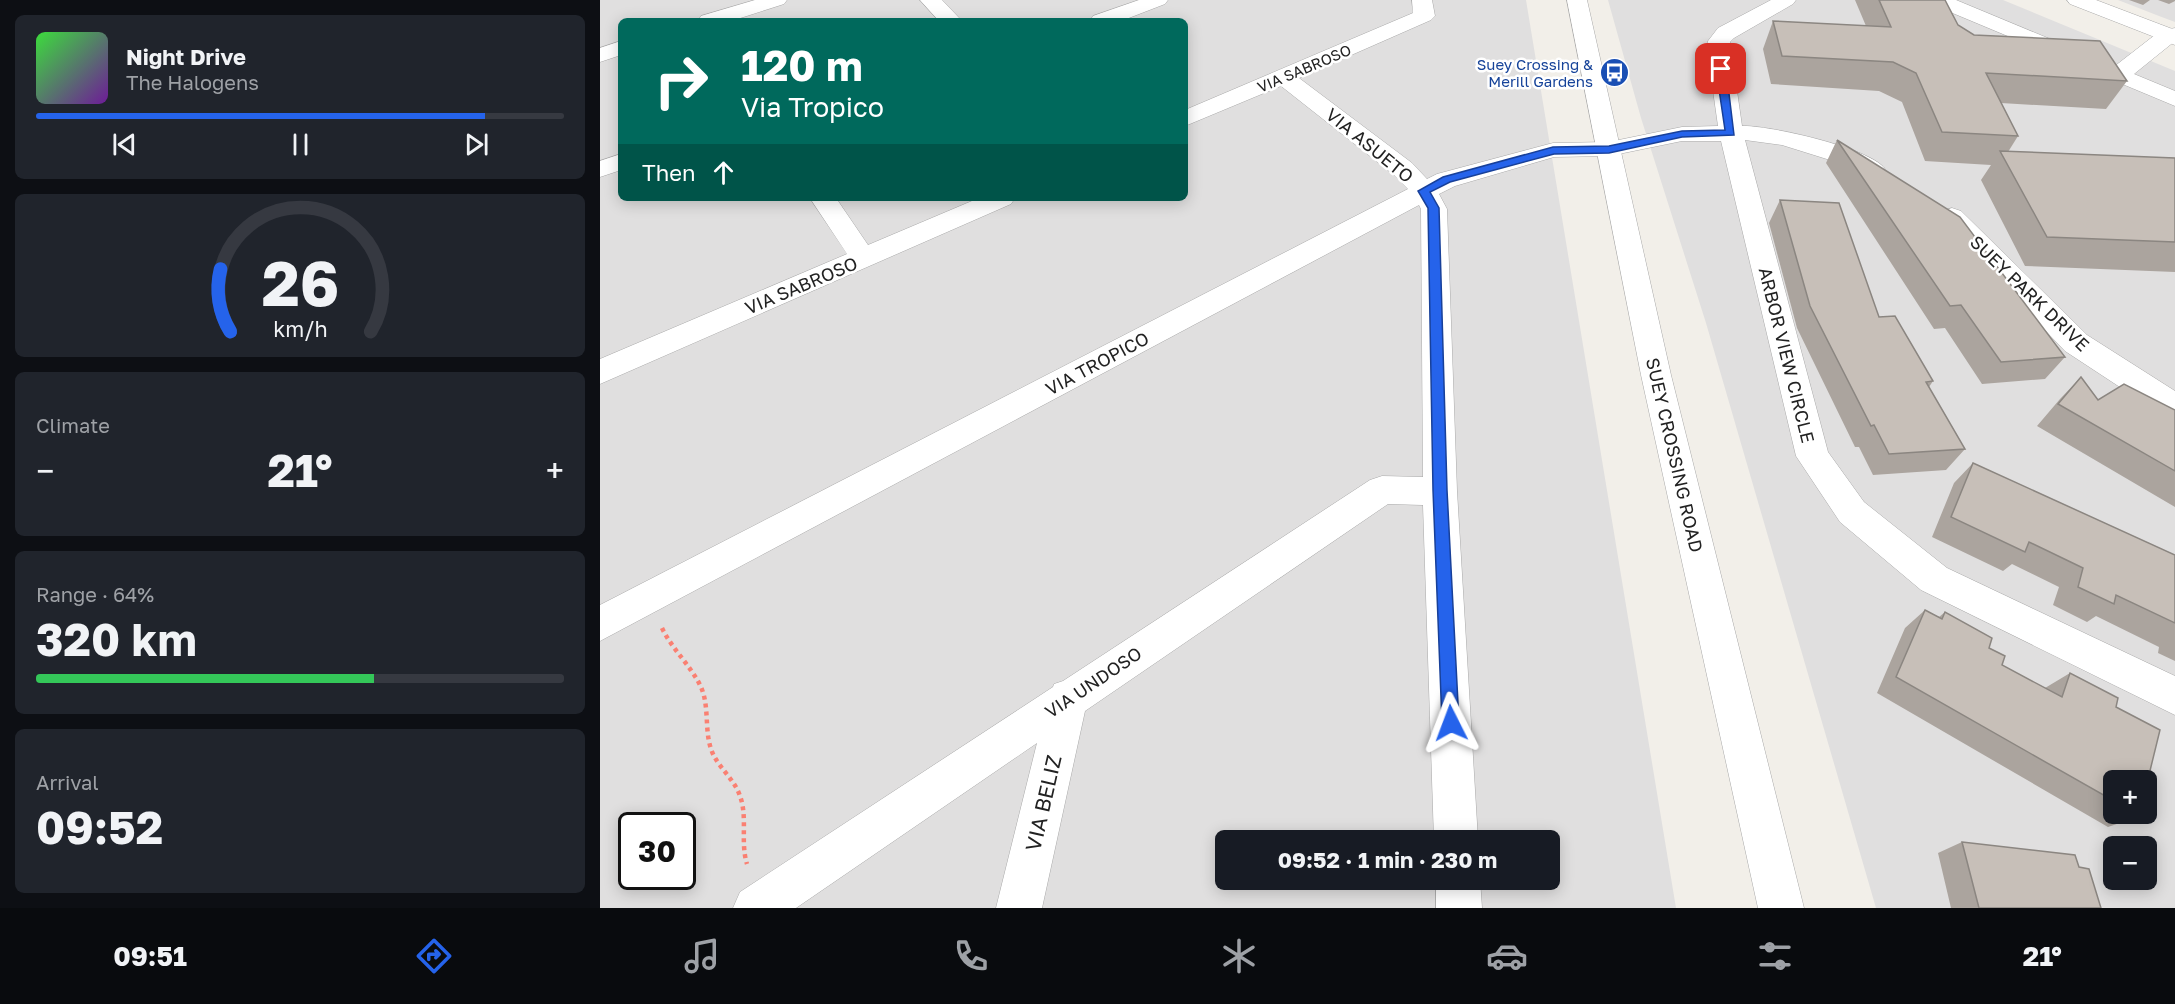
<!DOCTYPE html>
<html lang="en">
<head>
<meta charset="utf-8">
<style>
	body { margin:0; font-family:"Golos Text",sans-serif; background:#20242c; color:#f1f3f6; height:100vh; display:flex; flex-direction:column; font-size:22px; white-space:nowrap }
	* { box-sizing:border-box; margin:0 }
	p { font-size:20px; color:#9ea1a6 }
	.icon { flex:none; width:33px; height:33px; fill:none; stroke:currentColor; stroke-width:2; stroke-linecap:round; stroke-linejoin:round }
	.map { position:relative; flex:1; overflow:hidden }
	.sheet { display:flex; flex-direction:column; gap:15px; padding:15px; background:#0d0f14; width:600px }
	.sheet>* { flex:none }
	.hud { position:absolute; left:18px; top:18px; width:570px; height:183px; border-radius:9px; box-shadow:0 3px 15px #0003; background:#00695c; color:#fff; overflow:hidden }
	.tools { position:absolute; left:1503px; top:770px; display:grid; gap:12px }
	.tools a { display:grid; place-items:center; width:54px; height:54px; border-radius:9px; background:#171b24; box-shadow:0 3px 15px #0003; font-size:30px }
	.speed { position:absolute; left:18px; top:812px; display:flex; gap:12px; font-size:30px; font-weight:700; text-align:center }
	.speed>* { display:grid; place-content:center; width:78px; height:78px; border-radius:50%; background:#171b24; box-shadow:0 3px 15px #0003; line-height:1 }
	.speed .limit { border:3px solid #111; border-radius:9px; background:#fff; color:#111 }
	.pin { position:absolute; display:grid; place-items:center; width:51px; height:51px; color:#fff; margin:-26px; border-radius:12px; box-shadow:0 3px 9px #0006 }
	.me { position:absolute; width:66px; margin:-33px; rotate:357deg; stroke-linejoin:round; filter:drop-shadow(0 0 4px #0008) }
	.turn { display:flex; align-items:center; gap:21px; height:126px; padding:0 24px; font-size:27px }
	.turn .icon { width:78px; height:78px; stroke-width:2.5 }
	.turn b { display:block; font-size:42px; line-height:51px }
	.then { display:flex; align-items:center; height:57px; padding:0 24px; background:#0003; gap:12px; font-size:22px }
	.big { font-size:45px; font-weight:700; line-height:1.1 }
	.sheet .card { flex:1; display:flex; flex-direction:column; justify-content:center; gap:9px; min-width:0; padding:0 21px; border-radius:9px; background:#20242c }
	.sheet .dial { align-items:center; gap:0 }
	.dial svg { height:156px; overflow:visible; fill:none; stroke:#363941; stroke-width:7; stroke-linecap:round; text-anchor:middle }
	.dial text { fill:#f1f3f6; stroke:none }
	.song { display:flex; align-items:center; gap:18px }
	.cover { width:72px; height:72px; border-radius:9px; background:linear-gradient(135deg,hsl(120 70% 55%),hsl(280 70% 35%)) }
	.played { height:6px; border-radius:3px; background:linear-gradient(90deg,#2563eb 85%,#363941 85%) }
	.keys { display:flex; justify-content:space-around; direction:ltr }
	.heat { display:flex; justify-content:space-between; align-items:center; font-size:33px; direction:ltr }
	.charge { height:9px; border-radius:4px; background:linear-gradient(90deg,#34c759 64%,#363941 0) }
	.trip { position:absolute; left:615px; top:830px; width:345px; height:60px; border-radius:9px; background:#171b24; box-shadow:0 3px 15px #0003; font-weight:700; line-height:60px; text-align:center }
	.menu { display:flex; height:96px; justify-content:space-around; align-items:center; background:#090b0e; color:#9ea1a6 }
	.menu .icon { width:42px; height:42px }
	.menu .selected { color:#2563eb }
	.menu b { font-size:27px; color:#f1f3f6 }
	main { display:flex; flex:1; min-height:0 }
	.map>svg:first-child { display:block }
	.residential { fill:#e0dfdf; fill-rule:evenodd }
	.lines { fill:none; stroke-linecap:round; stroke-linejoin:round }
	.minor-casing { stroke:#a9a9a9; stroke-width:1 }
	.tertiary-casing { stroke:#a9a9a9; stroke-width:1 }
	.path { stroke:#fa8072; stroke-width:4.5; stroke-dasharray:4 4; stroke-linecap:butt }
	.minor { fill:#fff; fill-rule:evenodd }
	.tertiary { fill:#fff; fill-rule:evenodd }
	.wall { fill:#aba49e }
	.building { fill:#c7bfb8; stroke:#8b8681; stroke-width:1.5 }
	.route { fill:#2563eb; stroke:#184099; stroke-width:1.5 }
	.labels { text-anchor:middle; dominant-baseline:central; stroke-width:5; stroke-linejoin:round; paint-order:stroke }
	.far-transit-label { font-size:15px; fill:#164399; stroke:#fff; text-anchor:end }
	.far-street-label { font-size:15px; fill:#222; stroke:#fff }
	.street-label { font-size:18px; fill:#222; stroke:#fff }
	.near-street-label { font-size:21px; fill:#222; stroke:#fff }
</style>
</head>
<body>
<main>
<section class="sheet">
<div class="card">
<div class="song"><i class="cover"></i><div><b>Night Drive</b><p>The Halogens</p></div></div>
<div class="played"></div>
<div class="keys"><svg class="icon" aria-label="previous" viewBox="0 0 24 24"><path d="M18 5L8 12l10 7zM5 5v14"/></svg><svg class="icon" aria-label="pause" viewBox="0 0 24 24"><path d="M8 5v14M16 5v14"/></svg><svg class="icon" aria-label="next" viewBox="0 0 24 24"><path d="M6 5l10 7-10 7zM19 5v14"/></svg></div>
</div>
<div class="card dial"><svg viewBox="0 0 100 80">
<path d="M14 69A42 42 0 1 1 86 69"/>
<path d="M14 69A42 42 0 0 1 9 37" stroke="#2563eb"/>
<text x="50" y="56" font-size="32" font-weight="700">26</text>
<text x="50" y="72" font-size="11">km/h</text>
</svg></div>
<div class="card"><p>Climate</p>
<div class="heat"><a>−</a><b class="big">21°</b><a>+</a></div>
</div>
<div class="card"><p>Range · 64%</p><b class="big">320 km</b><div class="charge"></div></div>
<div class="card"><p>Arrival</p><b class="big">09:52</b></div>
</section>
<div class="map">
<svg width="1575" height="908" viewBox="0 0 1575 908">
	<rect width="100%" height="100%" fill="#f2efe9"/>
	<!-- residential -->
	<path class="residential" d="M0 0H926L1076 908H0ZM21 21H585V198H21ZM32 825H82V876H32ZM626 840H950V879H626Z
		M1008 0H1403L1575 71V908H1276L1106 323 1041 118ZM1514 780H1546V813H1514ZM1514 846H1546V879H1514Z
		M1518 0H1575V22L1559 16Z"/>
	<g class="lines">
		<defs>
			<path id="minor" d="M155 0H187L184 4 131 21H98L101 16Z
				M320 0H342L362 21H339Z
				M539 0H568L565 4 521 21H490L493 16Z
				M812 0H832L835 16 831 20 699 78 812 163 827 179 837 174 953 143 1009 142 1082 127 1118 126 1107 48 1108 41 1118 28 1171 0H1196L1193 4 1134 38 1130 42 1142 126C1168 125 1271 148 1285 169L1281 175 1272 177 1263 175 1246 165 1182 145 1145 140 1228 452 1264 502 1347 568 1575 676V715L1321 590 1240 522 1196 456 1121 141H1082L1009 156 954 157 855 186 839 194 847 209 857 491 878 840H834L823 505 788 504 485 711 442 908H396L437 743 196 908H133L140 892 453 687 454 684 463 681 770 480 782 476 823 477 821 209 819 205 0 641V605L808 189 794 175 681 86 585 126V110L813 13Z
				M1328 0H1356L1515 66 1560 31 1575 28V41L1534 74 1575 91V106L1331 4Z
				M21 41V55L0 62V48Z
				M21 154V170L0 177V161Z
				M210 198H236L268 245 379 198H415L411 204 0 384V359L247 254Z
				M1352 208 1361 211 1487 335 1575 391V419L1564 416 1465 351 1343 223 1339 217 1343 211Z
				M836 879H880L882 908H836Z"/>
			<path id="tertiary" d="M967 0H987L1071 375 1204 908H1158L1041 375Z
				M1467 0H1496L1575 30V45L1470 4Z"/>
		</defs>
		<!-- minor casing -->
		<use href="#minor" class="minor-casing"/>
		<!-- tertiary casing -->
		<use href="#tertiary" class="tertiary-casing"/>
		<!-- path -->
		<path class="path" d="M62 628C72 649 90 665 100 685 110 705 104 728 111 749 117 767 134 778 140 796 148 818 140 842 147 864"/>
		<!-- minor -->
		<use href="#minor" class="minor"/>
		<!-- tertiary -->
		<use href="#tertiary" class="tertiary"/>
	</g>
	<!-- wall -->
	<path class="wall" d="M1255 0H1345L1358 25 1374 35 1527 81 1506 109 1401 103 1418 136 1408 152 1575 158V272L1425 266 1381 180 1391 165 1325 161 1302 102 1279 91 1171 84 1163 49 1173 21 1266 26Z
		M1529 0H1550L1543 5Z
		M1558 0H1575V1L1569 4Z
		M1237 140 1465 357 1445 379 1382 384 1345 328 1334 329 1226 163Z
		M1180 200 1333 381 1329 387 1365 449 1346 470 1273 475 1259 447H1255L1197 328 1169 223Z
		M1481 377 1498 400 1575 410V507L1437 426 1460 399Z
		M1373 463 1575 555V661L1558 653 1559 647 1496 616 1487 622 1453 605 1459 587 1412 564 1403 571 1332 537 1354 483Z
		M1325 610 1339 617 1345 612 1389 648 1402 665 1445 688 1470 673 1516 707 1514 780V813H1540V816L1508 827 1277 693 1305 628Z
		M1362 842 1479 867 1501 908H1351L1338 853Z"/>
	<!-- building -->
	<path class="building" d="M1279 0H1345L1358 25 1374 35 1500 41 1527 81 1386 73 1418 136 1342 132 1316 73 1293 62 1182 56 1173 21 1291 27Z
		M1237 140 1360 217 1465 357 1401 362 1361 305 1350 306Z
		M1400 151 1575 158V242L1447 237Z
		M1180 200 1239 203 1279 317 1295 316 1333 381 1326 382 1365 449 1289 454 1274 425 1271 426 1210 306Z
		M1481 377 1498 400 1524 384 1575 410V471L1458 404Z
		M1373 463 1575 555V623L1516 595 1514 604 1478 587 1483 568 1429 542 1425 552 1351 517Z
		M1325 610 1342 619 1345 612 1392 638 1389 648 1405 656 1402 665 1462 697 1470 673 1518 698 1516 707 1560 730 1546 787V780H1514V801L1296 677Z
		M1362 842 1475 855 1479 867 1489 869 1501 908H1379Z"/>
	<!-- route -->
	<path class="route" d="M1121 66 1126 69 1134 135 1082 137 1009 153 954 154 850 182 830 192 839 208 847 490 859 723 857 729 851 732 845 729 842 723 833 490 828 208 818 191 843 177 953 147 1009 146 1082 131 1125 130 1116 69Z"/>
	<!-- icons -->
	<defs>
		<symbol id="bus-disc" viewBox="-11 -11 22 22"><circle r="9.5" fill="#1a4fb4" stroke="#fff"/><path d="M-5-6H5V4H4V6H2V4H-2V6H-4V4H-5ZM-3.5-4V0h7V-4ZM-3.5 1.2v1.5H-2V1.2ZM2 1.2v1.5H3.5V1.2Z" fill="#fff"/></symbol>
	</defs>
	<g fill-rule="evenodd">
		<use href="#bus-disc" x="998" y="56" width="33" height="33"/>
	</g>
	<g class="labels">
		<!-- far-transit labels -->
		<g class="far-transit-label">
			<text x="993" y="64">Suey Crossing &amp;<tspan x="993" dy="17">Merill Gardens</tspan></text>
		</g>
		<!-- far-street labels -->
		<g class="far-street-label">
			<text transform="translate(704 68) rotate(-23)">VIA SABROSO</text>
		</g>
		<!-- street labels -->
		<g class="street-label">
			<text transform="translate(770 145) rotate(39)">VIA ASUETO</text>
			<text transform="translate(201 285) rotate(-23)">VIA SABROSO</text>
			<text transform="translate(1430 293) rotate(44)">SUEY PARK DRIVE</text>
			<text transform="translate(1187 355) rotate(76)">ARBOR VIEW CIRCLE</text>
			<text transform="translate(497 363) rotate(-28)">VIA TROPICO</text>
			<text transform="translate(1075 455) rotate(77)">SUEY CROSSING ROAD</text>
			<text transform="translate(493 682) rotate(-34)">VIA UNDOSO</text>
		</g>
		<!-- near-street labels -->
		<g class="near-street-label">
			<text transform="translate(443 803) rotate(-77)">VIA BELIZ</text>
		</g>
	</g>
</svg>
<div class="tools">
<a>+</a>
<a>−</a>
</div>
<div class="speed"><div class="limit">30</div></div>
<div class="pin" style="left:1121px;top:69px;background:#d93025"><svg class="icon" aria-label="arrive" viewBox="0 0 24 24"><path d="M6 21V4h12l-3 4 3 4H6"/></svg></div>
<svg class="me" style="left:851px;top:723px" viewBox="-20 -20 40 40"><path d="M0-17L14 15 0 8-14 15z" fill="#2563eb" stroke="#fff" stroke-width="4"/></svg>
<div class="trip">09:52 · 1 min · 230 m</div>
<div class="hud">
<div class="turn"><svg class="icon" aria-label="right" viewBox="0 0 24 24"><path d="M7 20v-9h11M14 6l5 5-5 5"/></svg><div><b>120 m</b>Via Tropico</div></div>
<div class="then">Then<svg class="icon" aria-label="ahead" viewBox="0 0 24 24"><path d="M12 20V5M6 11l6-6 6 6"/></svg></div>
</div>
</div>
</main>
<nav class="menu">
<b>09:51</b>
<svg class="icon selected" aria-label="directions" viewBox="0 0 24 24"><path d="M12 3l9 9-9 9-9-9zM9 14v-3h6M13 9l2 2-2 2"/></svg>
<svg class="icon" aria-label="music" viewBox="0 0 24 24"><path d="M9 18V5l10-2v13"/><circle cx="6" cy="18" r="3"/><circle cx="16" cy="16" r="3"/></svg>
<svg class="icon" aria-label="phone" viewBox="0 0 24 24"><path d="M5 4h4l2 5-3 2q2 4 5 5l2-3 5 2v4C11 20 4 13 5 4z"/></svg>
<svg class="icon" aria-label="climate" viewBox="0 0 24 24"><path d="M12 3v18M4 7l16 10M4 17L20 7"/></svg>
<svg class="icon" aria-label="car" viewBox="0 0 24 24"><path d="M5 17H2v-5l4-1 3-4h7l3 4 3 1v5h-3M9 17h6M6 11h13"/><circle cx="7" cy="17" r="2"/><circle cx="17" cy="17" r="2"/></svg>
<svg class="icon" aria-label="filters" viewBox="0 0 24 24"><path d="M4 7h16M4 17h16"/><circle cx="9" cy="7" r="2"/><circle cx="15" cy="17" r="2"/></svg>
<b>21°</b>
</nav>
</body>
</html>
